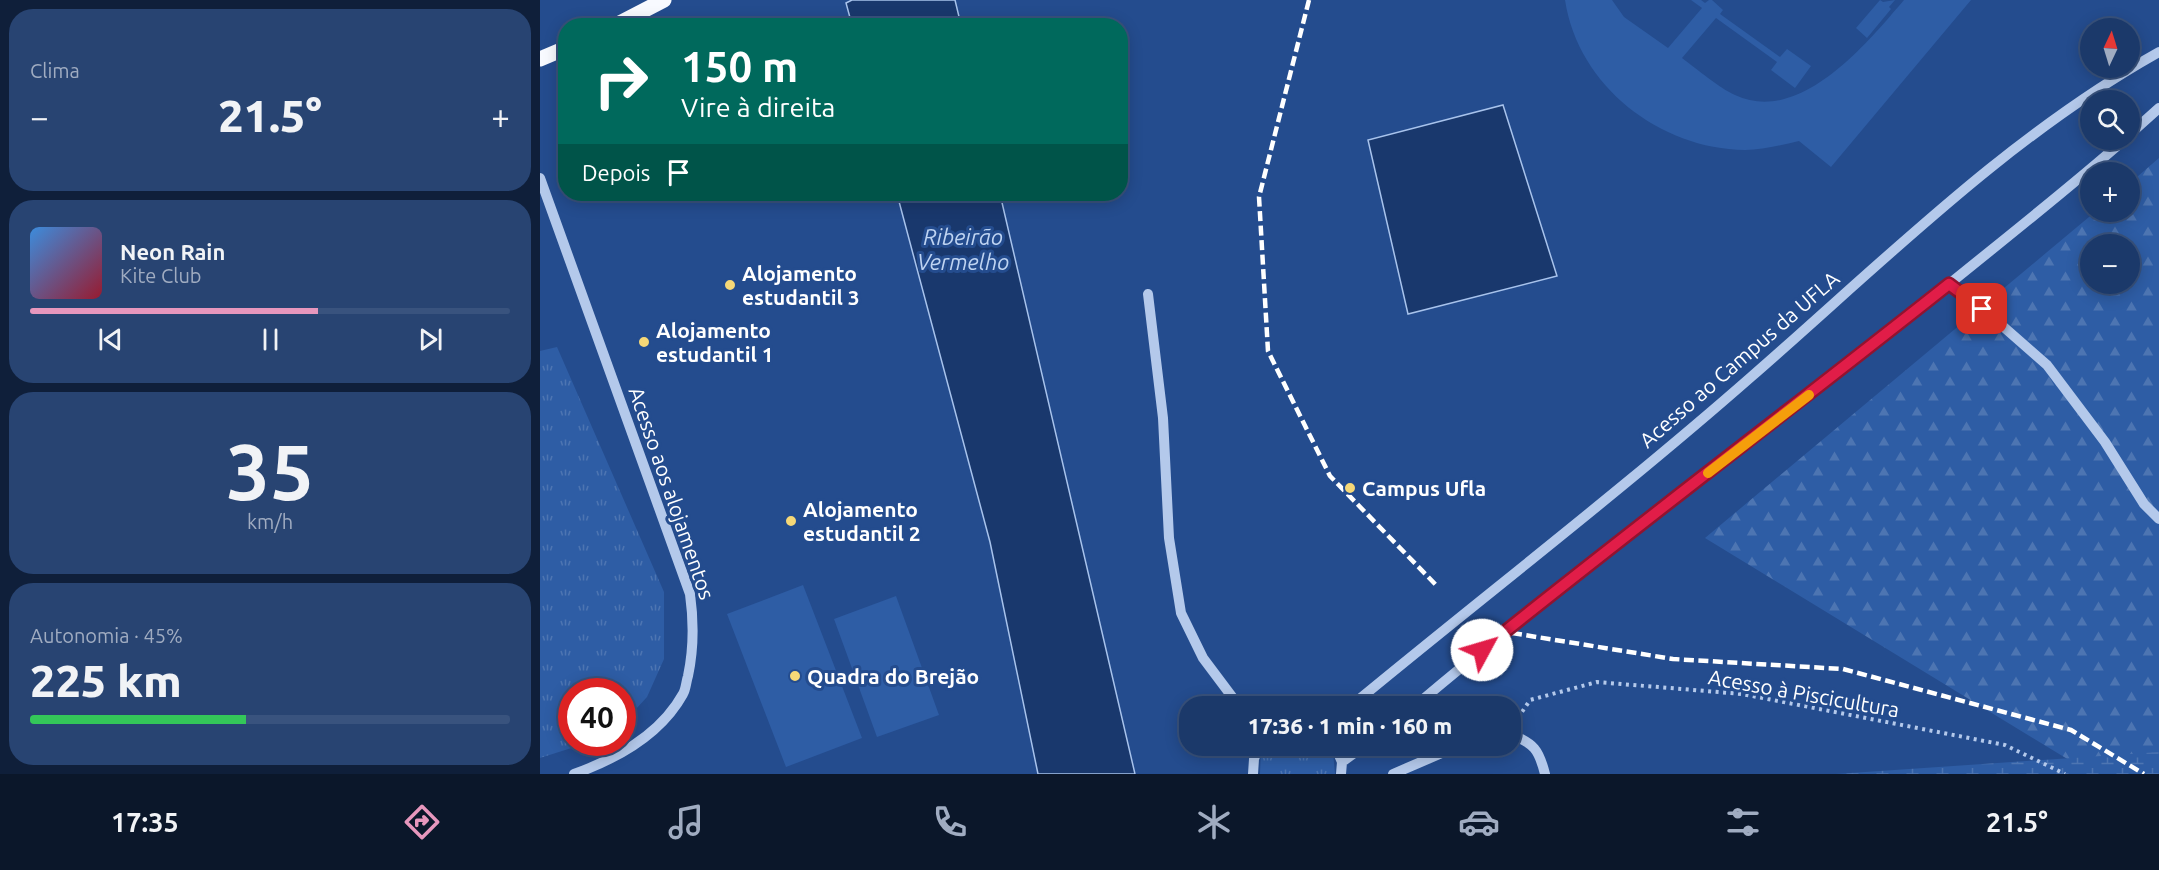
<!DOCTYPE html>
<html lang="pt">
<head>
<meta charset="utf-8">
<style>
	body { margin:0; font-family:Ubuntu,sans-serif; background:#284472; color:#f1f3f6; height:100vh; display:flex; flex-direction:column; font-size:22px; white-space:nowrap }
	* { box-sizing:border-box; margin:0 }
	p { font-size:20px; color:#a0acc1 }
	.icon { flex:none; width:33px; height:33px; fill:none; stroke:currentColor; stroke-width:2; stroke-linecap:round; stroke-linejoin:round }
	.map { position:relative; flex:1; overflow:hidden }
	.sheet { display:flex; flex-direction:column; gap:9px; padding:9px; background:#0f1f3a; width:540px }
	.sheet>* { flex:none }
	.hud { position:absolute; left:18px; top:18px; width:570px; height:183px; border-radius:24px; box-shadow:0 3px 15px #0003,0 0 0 2px #39537e; background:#00695c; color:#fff; overflow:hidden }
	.needle { width:39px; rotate:4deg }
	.tools { position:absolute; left:1540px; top:18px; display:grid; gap:12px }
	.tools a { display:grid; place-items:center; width:60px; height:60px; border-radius:50%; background:#1b396a; box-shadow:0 3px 15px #0003,0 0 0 2px #39537e; font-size:30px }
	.speed { position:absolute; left:18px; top:678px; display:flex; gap:12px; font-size:30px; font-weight:700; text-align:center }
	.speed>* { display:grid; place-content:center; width:78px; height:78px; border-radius:50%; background:#1b396a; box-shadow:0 3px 15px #0003,0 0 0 2px #39537e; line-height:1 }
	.speed .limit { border:9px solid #d22; background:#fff; color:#111 }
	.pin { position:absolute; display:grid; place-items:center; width:51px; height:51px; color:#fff; margin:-26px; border-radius:12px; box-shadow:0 3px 9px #0006 }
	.me { position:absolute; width:66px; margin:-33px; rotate:51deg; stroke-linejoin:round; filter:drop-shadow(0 0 4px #0008) }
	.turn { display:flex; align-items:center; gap:21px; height:126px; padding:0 24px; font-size:27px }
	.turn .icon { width:78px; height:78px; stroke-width:2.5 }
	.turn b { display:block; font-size:42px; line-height:51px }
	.then { display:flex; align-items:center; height:57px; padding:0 24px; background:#0003; gap:12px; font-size:22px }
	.big { font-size:45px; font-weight:800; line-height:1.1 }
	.sheet .widget { flex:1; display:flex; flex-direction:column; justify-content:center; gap:9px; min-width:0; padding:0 21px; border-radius:24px; background:#284472 }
	.sheet .dial { align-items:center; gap:0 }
	.dial b { font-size:78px; line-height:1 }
	.song { display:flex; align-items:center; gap:18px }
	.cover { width:72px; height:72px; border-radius:9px; background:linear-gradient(135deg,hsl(210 70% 55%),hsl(350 70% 35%)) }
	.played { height:6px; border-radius:3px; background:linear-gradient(90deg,#e797bd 60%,#39537e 60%) }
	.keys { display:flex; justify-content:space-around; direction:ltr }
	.heat { display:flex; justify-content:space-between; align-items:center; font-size:33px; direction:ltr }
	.charge { height:9px; border-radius:4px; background:linear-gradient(90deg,#34c759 45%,#39537e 0) }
	.trip { position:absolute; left:639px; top:696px; width:342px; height:60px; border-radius:24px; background:#1b396a; box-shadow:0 3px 15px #0003,0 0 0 2px #39537e; font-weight:800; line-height:60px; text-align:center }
	.tab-bar { display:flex; height:96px; justify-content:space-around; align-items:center; background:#0b172a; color:#a0acc1 }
	.tab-bar .icon { width:42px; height:42px }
	.tab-bar .active { color:#e797bd }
	.tab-bar b { font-size:27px; color:#f1f3f6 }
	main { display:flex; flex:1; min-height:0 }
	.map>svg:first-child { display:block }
	.forest { fill:url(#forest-firs); fill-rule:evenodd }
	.wetland { fill:url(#wetland-marsh) }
	.park { fill:url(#park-tufts) }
	.pitch { fill:#2e5da5 }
	.water { fill:#19386d; stroke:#a8c3ec; stroke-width:1.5 }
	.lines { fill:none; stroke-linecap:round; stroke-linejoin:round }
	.path { stroke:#b4c9eb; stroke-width:4; stroke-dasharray:3 4.5; stroke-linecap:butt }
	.minor { stroke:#b4c9eb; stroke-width:10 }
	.major { stroke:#f8faff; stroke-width:15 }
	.rail { stroke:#fff; stroke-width:4.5; stroke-dasharray:10 4.5; stroke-linecap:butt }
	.route-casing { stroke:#92132f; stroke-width:15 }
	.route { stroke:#e11d48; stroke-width:10 }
	.slow { stroke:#f59e0b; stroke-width:10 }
	.poi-dot { fill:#f6d877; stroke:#244c8e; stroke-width:2 }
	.labels { text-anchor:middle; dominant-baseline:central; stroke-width:6; stroke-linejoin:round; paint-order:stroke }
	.poi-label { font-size:21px; font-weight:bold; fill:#fff; stroke:#244c8e; text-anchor:start }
	.street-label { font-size:21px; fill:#fff; stroke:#244c8e }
	.water-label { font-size:22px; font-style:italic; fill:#bfd4f2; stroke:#244c8e }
</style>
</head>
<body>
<main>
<section class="sheet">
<div class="widget"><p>Clima</p>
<div class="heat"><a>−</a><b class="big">21.5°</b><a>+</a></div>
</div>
<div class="widget">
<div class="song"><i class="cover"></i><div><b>Neon Rain</b><p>Kite Club</p></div></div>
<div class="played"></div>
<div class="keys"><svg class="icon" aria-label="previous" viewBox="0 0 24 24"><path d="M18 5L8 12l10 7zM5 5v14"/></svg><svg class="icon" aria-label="pause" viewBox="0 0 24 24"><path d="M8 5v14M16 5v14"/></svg><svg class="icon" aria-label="next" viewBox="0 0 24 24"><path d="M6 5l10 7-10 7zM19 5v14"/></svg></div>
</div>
<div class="widget dial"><b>35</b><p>km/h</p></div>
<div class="widget"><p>Autonomia · 45%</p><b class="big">225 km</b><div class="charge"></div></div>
</section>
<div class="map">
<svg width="1619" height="774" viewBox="0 0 1619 774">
	<defs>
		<pattern id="forest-firs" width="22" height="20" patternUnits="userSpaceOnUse" patternTransform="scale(1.5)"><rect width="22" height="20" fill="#2e5da5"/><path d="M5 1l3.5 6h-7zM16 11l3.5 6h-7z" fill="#4d75b2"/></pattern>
		<pattern id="wetland-marsh" width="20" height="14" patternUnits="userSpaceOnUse" patternTransform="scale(1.5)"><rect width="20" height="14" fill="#2e5da5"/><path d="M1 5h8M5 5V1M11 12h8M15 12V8" fill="none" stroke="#4d75b2"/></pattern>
		<pattern id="park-tufts" width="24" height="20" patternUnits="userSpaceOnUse" patternTransform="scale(1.5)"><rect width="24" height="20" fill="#2e5da5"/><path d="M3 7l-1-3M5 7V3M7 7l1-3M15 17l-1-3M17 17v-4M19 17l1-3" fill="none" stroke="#4d75b2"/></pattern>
	</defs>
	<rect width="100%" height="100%" fill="#244c8e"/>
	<!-- forest -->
	<path class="forest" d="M1619 158V774H1552L1165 538 1555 212H1590V183ZM1551 244H1590V284H1551Z"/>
	<!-- wetland -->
	<path class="wetland" d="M1619 752V774H1296Z"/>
	<!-- park -->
	<path class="park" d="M17 347 124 592V659L107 697 83 723 82 692H32V742L47 743 0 758V351Z
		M728 746H787L793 752 795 774H720L721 751Z"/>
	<!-- pitch -->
	<path class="pitch" d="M1025 0H1072L1084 17 1128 48 1162 8 1151 0H1161L1165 3 1169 0H1172L1183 10 1180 14 1240 57 1247 49 1271 66 1255 88 1231 70 1237 62 1176 18 1142 58C1157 69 1179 88 1195 95 1260 126 1328 42 1364 0H1431L1291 167 1259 141C1241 145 1223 150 1205 150 1120 149 1038 86 1025 0Z
		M1340 0 1343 2 1355 0 1349 7 1351 9 1327 38 1316 28Z
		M263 585 322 738 246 767 187 614Z
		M356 596 399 715 337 737 294 619Z"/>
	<!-- water -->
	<path class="water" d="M312 0H415L421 25H312L306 3Z
		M963 105 1017 276 868 314 828 140Z
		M357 194H460L595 774H498L450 542Z"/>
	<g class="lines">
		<!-- path -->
		<path class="path" d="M978 718 990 700 1057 682 1202 694 1465 745 1525 774"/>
		<!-- minor -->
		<path class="minor" d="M1590 134 1619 108
			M0 178 150 594C154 623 154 648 148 676 146 682 146 689 143 694 121 734 76 759 34 774
			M1409 284 1458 322 1507 365 1565 442 1604 504 1619 519
			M608 294 623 418 629 538 641 613 663 658 699 706
			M811 706C944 596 1081 491 1211 377 1342 263 1467 137 1619 52
			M875 706C1048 560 1231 427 1408 285 1467 237 1527 190 1584 140
			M970 734C994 743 999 750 1005 774
			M795 746 802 762 801 774
			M802 762 824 746
			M713 774 714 759 719 746
			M853 774 918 746"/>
		<!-- major -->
		<path class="major" d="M74 26 124 0
			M0 59 26 48"/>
		<!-- rail -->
		<path class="rail" d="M769 0 719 197 728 351 790 476 897 586
			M972 633 1133 659 1303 669 1531 730 1604 774"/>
	</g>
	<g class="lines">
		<defs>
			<path id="route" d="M942 650C1096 526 1254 407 1409 284L1442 309"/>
		</defs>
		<!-- route casing -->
		<use href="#route" class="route-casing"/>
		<!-- route -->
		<use href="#route" class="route"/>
		<!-- slow -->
		<path class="slow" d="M1168 473 1269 395"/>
	</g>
	<!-- markers -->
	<g class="poi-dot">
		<circle cx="190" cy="285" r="6"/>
		<circle cx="104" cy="342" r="6"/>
		<circle cx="810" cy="488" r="6"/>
		<circle cx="251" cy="521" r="6"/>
		<circle cx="255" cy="676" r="6"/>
	</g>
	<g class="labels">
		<!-- poi labels -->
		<g class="poi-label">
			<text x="202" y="273">Alojamento<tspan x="202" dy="24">estudantil 3</tspan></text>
			<text x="116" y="330">Alojamento<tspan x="116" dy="24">estudantil 1</tspan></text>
			<text x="822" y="488">Campus Ufla</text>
			<text x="263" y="509">Alojamento<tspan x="263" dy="24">estudantil 2</tspan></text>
			<text x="267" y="676">Quadra do Brejão</text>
		</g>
		<!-- street labels -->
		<g class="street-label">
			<text transform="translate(1199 359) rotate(-41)">Acesso ao Campus da UFLA</text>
			<text transform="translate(132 493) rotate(71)">Acesso aos alojamentos</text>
			<text transform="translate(1264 693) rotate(10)">Acesso à Piscicultura</text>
		</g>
		<!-- water labels -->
		<g class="water-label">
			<text x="423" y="236">Ribeirão<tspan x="423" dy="25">Vermelho</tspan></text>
		</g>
	</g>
</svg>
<div class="tools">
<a><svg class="needle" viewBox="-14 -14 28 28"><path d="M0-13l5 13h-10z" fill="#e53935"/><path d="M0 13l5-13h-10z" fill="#a0acc1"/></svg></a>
<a><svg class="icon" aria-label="search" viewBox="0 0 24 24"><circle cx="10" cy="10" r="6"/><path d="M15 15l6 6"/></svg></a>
<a>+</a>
<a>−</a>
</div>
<div class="speed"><div class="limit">40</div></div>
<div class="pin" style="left:1442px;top:309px;background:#d93025"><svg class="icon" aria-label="arrive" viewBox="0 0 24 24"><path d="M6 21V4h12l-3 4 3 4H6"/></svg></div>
<svg class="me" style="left:942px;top:650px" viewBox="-20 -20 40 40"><circle r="19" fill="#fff"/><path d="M0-13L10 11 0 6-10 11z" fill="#e11d48"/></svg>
<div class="trip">17:36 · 1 min · 160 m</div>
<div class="hud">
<div class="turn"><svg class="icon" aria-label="right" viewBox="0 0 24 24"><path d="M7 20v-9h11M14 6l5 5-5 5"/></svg><div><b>150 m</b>Vire à direita</div></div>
<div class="then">Depois<svg class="icon" aria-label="arrive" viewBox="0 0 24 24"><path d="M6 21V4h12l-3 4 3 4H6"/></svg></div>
</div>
</div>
</main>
<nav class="tab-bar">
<b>17:35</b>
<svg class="icon active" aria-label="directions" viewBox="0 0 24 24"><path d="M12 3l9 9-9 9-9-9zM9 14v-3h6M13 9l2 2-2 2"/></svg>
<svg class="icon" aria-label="music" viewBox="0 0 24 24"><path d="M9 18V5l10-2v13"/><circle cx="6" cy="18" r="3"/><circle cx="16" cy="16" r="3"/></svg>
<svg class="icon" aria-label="phone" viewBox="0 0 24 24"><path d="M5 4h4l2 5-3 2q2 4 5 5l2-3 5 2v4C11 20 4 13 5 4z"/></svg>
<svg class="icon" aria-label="climate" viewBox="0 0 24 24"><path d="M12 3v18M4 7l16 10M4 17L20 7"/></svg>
<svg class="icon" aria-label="car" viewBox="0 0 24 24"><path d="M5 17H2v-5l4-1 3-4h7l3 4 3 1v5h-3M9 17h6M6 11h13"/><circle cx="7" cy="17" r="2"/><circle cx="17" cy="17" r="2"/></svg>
<svg class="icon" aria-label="filters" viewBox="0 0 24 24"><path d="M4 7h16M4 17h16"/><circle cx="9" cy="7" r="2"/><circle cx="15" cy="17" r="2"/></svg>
<b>21.5°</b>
</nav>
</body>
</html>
